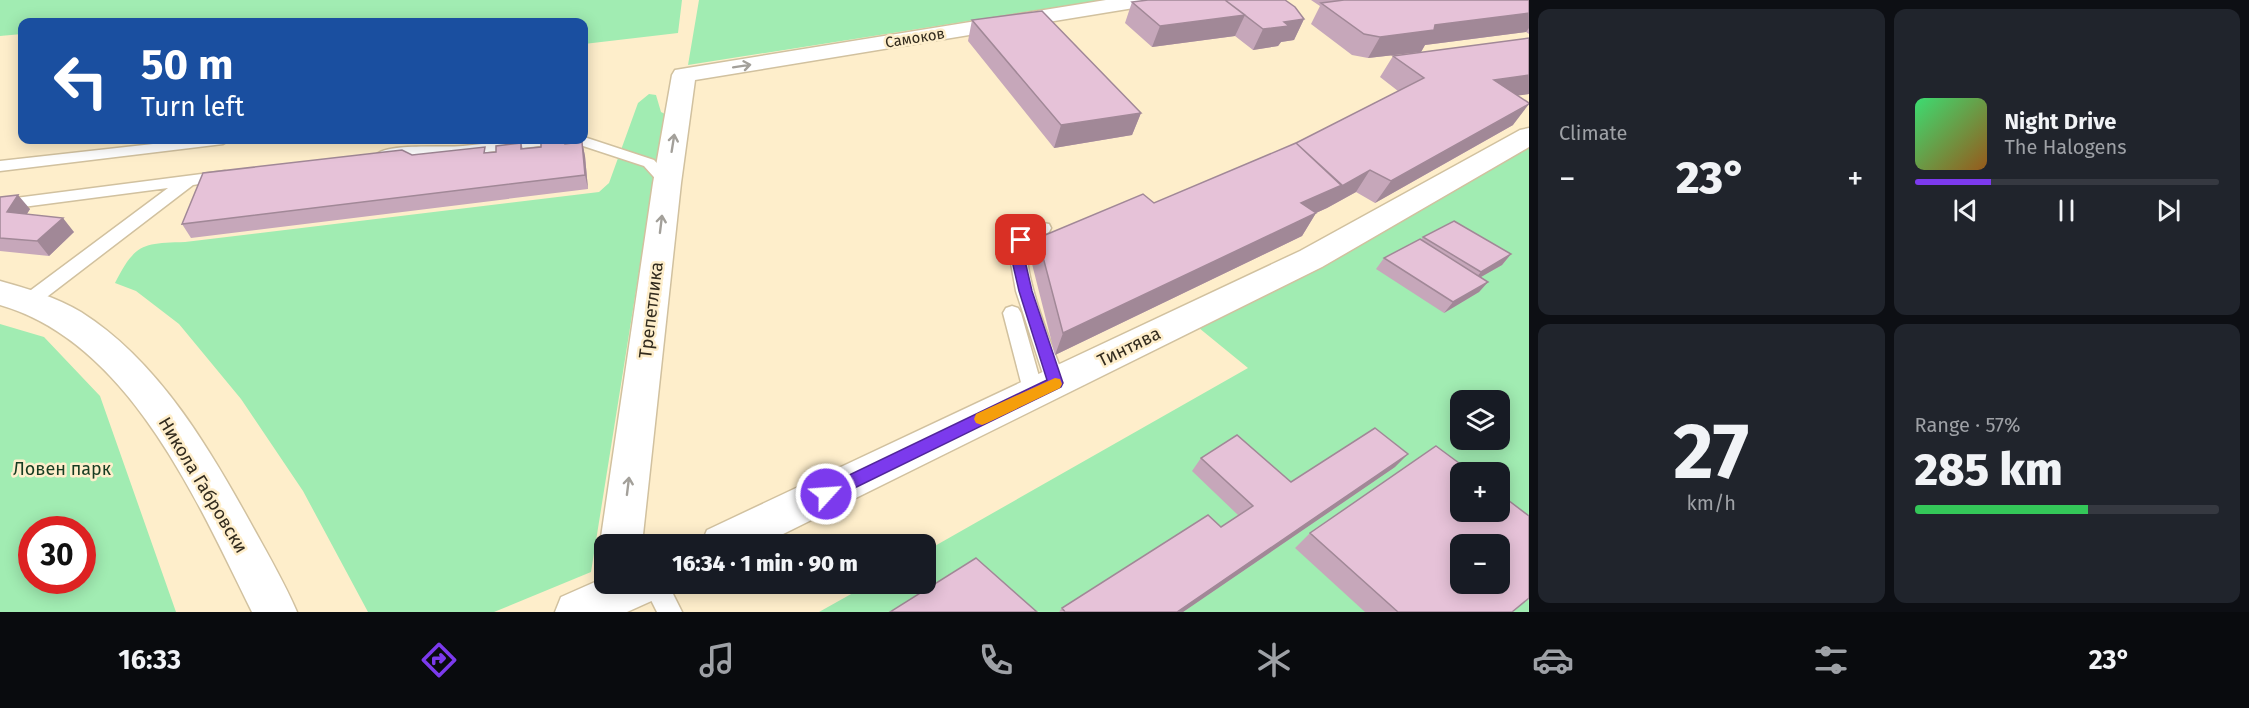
<!DOCTYPE html>
<html lang="en">
<head>
<meta charset="utf-8">
<style>
	body { margin:0; font-family:"Fira Sans",sans-serif; background:#20242c; color:#f1f3f6; height:100vh; display:flex; flex-direction:column; font-size:22px; white-space:nowrap }
	* { box-sizing:border-box; margin:0 }
	p { font-size:20px; color:#9ea1a6 }
	.icon { flex:none; width:33px; height:33px; fill:none; stroke:currentColor; stroke-width:2; stroke-linecap:round; stroke-linejoin:round }
	.map { position:relative; flex:1; overflow:hidden }
	.panel { display:flex; flex-direction:column; gap:9px; padding:9px; background:#0d0f14; width:720px }
	.panel>* { flex:none }
	.banner { position:absolute; left:18px; top:18px; width:570px; height:126px; border-radius:12px; box-shadow:0 3px 15px #0003; background:#1a4fa0; color:#fff; overflow:hidden }
	.fabs { position:absolute; left:1450px; top:390px; display:grid; gap:12px }
	.fabs a { display:grid; place-items:center; width:60px; height:60px; border-radius:12px; background:#171b24; box-shadow:0 3px 15px #0003; font-size:30px }
	.speed { position:absolute; left:18px; top:516px; display:flex; gap:12px; font-size:30px; font-weight:700; text-align:center }
	.speed>* { display:grid; place-content:center; width:78px; height:78px; border-radius:50%; background:#171b24; box-shadow:0 3px 15px #0003; line-height:1 }
	.speed .limit { border:9px solid #d22; background:#fff; color:#111 }
	.pin { position:absolute; display:grid; place-items:center; width:51px; height:51px; color:#fff; margin:-26px; border-radius:12px; box-shadow:0 3px 9px #0006 }
	.me { position:absolute; width:66px; margin:-33px; rotate:64deg; stroke-linejoin:round; filter:drop-shadow(0 0 4px #0008) }
	.turn { display:flex; align-items:center; gap:21px; height:126px; padding:0 24px; font-size:27px }
	.turn .icon { width:78px; height:78px; stroke-width:2.5 }
	.turn b { display:block; font-size:42px; line-height:51px }
	.big { font-size:45px; font-weight:800; line-height:1.1 }
	.panel .widget { flex:1; display:flex; flex-direction:column; justify-content:center; gap:9px; min-width:0; padding:0 21px; border-radius:12px; background:#20242c }
	.panel .dial { align-items:center; gap:0 }
	.dial b { font-size:78px; line-height:1 }
	.song { display:flex; align-items:center; gap:18px }
	.cover { width:72px; height:72px; border-radius:9px; background:linear-gradient(135deg,hsl(140 70% 55%),hsl(30 70% 35%)) }
	.played { height:6px; border-radius:3px; background:linear-gradient(90deg,#7c3aed 25%,#363941 25%) }
	.keys { display:flex; justify-content:space-around; direction:ltr }
	.heat { display:flex; justify-content:space-between; align-items:center; font-size:33px; direction:ltr }
	.charge { height:9px; border-radius:4px; background:linear-gradient(90deg,#34c759 57%,#363941 0) }
	.panel .tiles { flex:1; display:grid; gap:9px; grid-template-columns:repeat(2,1fr) }
	.trip { position:absolute; left:594px; top:534px; width:342px; height:60px; border-radius:12px; background:#171b24; box-shadow:0 3px 15px #0003; font-weight:800; line-height:60px; text-align:center }
	.tabs { display:flex; height:96px; justify-content:space-around; align-items:center; background:#090b0e; color:#9ea1a6 }
	.tabs .icon { width:42px; height:42px }
	.tabs .selected { color:#7c3aed }
	.tabs b { font-size:27px; color:#f1f3f6 }
	main { display:flex; flex:1; min-height:0 }
	.map>svg:first-child { display:block }
	.green { fill:#a1ecb2; fill-rule:evenodd }
	.lines { fill:none; stroke-linecap:round; stroke-linejoin:round }
	.service-casing { stroke:#d1c19f; stroke-width:3 }
	.minor-casing { stroke:#d1c19f; stroke-width:3 }
	.tertiary-casing { stroke:#d1c19f; stroke-width:3 }
	.service { fill:#fff; fill-rule:evenodd }
	.minor { fill:#fff; fill-rule:evenodd }
	.tertiary { fill:#fff; fill-rule:evenodd }
	.wall { fill:#c6a7ba }
	.shaded-wall { fill:#a18897 }
	.building { fill:#e6c2d8; stroke:#a18897; stroke-width:1.5; fill-rule:evenodd }
	.oneway { stroke:#a3a09a }
	.route { fill:#7c3aed; stroke:#51269a; stroke-width:1.5 }
	.slow { fill:#f59e0b }
	.labels { text-anchor:middle; dominant-baseline:central; stroke-width:5; stroke-linejoin:round; paint-order:stroke }
	.far-street-label { font-size:15px; fill:#322b1e; stroke:#feeecb }
	.street-label { font-size:18px; fill:#322b1e; stroke:#feeecb }
	.park-label { font-size:18px; fill:#173c22; stroke:#feeecb }
</style>
</head>
<body>
<main>
<div class="map">
<svg width="1529" height="612" viewBox="0 0 1529 612">
	<rect width="100%" height="100%" fill="#feeecb"/>
	<!-- green -->
	<path class="green" d="M0 0H682L678 33 584 44V22H22V34L0 36Z
		M699 0H1102L688 65Z
		M649 94 656 95 661 112 669 116 653 184 591 572 494 612H368L303 491 241 399 179 324 136 291 115 283C135 244 142 243 185 242L599 192 609 183 638 103Z
		M1529 136V612H819L869 584H926V551L1248 368 1188 319ZM1461 400H1500V440H1461ZM1461 472H1500V512H1461ZM1461 544H1500V584H1461Z
		M0 324 44 337 100 396 176 612H0ZM32 530H82V580H32Z"/>
	<g class="lines">
		<defs>
			<path id="service" d="M584 137 654 160 675 183 672 186H662L644 166 574 143 572 140H584Z
				M189 140H230L223 144 0 171V161Z
				M523 140H565L558 144 460 155 383 160 376 155C386 143 445 148 463 146 483 144 503 142 523 140Z
				M225 171 233 176 230 179 193 185 35 306 29 308 23 306 20 301 23 296 168 188 0 210V200Z
				M1043 223 1049 224 1051 228 1049 232 1028 243C1020 270 1055 353 1066 383L1063 388 1056 391 1049 388 1046 383 1016 291 1009 252 1015 236Z
				M1012 306 1018 308 1021 313 1044 394 1041 400 1034 402 1027 400 1024 394 1003 313 1006 308Z
				M643 584H668L682 612H657Z"/>
			<path id="minor" d="M1106 0H1157L1154 5 1146 6 695 80 681 183 642 544H604V554L600 544 653 183 672 75 675 70Z
				M1529 128V147L1322 267 763 544H701L707 530 1300 251 1520 130Z
				M604 578V584H663L656 599 627 612H555L561 597Z"/>
			<path id="tertiary" d="M0 281C28 289 56 297 81 312 160 362 211 451 255 531 270 558 285 584 297 612H252C197 501 129 342 0 305Z"/>
		</defs>
		<!-- service casing -->
		<use href="#service" class="service-casing"/>
		<!-- minor casing -->
		<use href="#minor" class="minor-casing"/>
		<!-- tertiary casing -->
		<use href="#tertiary" class="tertiary-casing"/>
		<!-- service -->
		<use href="#service" class="service"/>
		<!-- minor -->
		<use href="#minor" class="minor"/>
		<!-- tertiary -->
		<use href="#tertiary" class="tertiary"/>
	</g>
	<!-- wall -->
	<path class="wall" d="M1311 0H1529V34L1526 32 1425 45 1421 52 1368 58 1352 55 1311 24 1320 6Z
		M1132 2 1304 19 1294 40 1281 42 1278 46 1253 50 1235 36 1152 47 1125 23Z
		M972 20 1141 113 1132 135 1054 148 968 41Z
		M1529 38V94L1517 95 1513 125 1375 203 1356 192 1327 208 1316 213 1302 236 1055 355 1031 260 1038 238 1154 203 1296 143 1398 91 1380 77 1393 56Z
		M582 142 585 156 588 189 191 238 182 224 412 155 486 153 496 152 521 143 523 149Z
		M0 197 30 209 27 214 74 232 49 256 0 251Z
		M1423 237 1511 254 1502 265 1481 277 1488 282 1479 292 1444 313 1376 269 1384 258 1421 240Z
		M1201 458 1291 482 1395 467 1183 612H1059L1062 608 1221 527 1239 516 1192 471Z
		M1310 533 1512 612H1365L1295 548Z"/>
	<!-- shaded-wall -->
	<path class="shaded-wall" d="M1529 13V28L1526 32 1425 45 1421 52 1368 58 1380 37 1435 25Z
		M1245 15 1235 36 1152 47 1160 26Z
		M1304 19 1294 40 1281 42 1278 46 1253 50 1263 29 1284 22Z
		M1529 75V94L1478 101 1494 80Z
		M1529 104 1513 125 1375 203 1391 181Z
		M1141 113 1132 135 1054 148 1061 125Z
		M582 142 585 156 588 189 585 175Z
		M1370 170 1356 192 1327 208 1287 226 1301 203Z
		M18 195 30 209 19 226 7 212Z
		M1316 213 1302 236 1055 355 1063 333Z
		M63 218 74 232 49 256 37 241Z
		M1511 254 1502 265 1472 282 1481 272Z
		M1488 282 1479 292 1444 313 1453 302Z
		M1408 454 1395 467 1183 612H1177Z"/>
	<!-- building -->
	<path class="building" d="M1148 0H1225L1245 15 1160 26 1132 2Z
		M1225 0H1285L1295 7 1304 19 1284 22 1289 26 1263 29Z
		M1344 0H1529V13L1435 25 1434 30 1380 37 1364 34 1321 3Z
		M1042 11 1141 113 1061 125 972 20Z
		M1529 38V75L1494 80 1529 103V104L1391 181 1370 170 1342 186 1296 143 1424 78 1393 56Z
		M550 140H565V144L582 142 585 175 182 224 203 173 402 150 412 155 485 147 484 153 496 152V146L521 143V149L541 147V141Z
		M1296 143 1342 185 1301 203 1316 213 1063 333 1038 238 1143 194 1154 203Z
		M18 195 7 212 63 218 37 241 0 238V197Z
		M1454 221 1511 254 1481 272 1423 237Z
		M1420 239 1488 282 1453 302 1384 258Z
		M1375 428 1408 454 1177 612H1065L1062 608 1208 515 1221 527 1253 506 1201 458 1237 435 1291 482Z
		M1436 446 1471 472H1461V512H1500V494L1529 516V598L1512 612H1398L1310 533ZM1461 544H1500V584H1461Z
		M976 558 1037 612H890Z"/>
	<!-- one-way arrows -->
	<defs><path id="oneway-shaft" d="M-6 0H5M1.5-3L5.5 0L1.5 3" fill="none" stroke-width="1.6" stroke-linecap="round" stroke-linejoin="round" transform="scale(1.5)"/></defs>
	<g class="oneway">
		<use href="#oneway-shaft" transform="translate(742 66) rotate(-9)"/>
		<use href="#oneway-shaft" transform="translate(673 143) rotate(-81)"/>
		<use href="#oneway-shaft" transform="translate(661 224) rotate(-83)"/>
		<use href="#oneway-shaft" transform="translate(628 486) rotate(-83)"/>
	</g>
	<!-- route -->
	<path class="route" d="M1021 236 1028 240 1023 252 1032 291 1063 383 1061 387 832 499 826 502 820 499 818 494 820 489 1047 380 1019 291 1010 252 1017 237Z"/>
	<!-- slow -->
	<path class="slow" d="M1055 378 1060 379 1062 384 1060 388 987 423 982 425 976 423 974 419 976 414Z"/>
	<g class="labels">
		<!-- far-street labels -->
		<g class="far-street-label">
			<text transform="translate(915 38) rotate(-9)">Самоков</text>
		</g>
		<!-- street labels -->
		<g class="street-label">
			<text transform="translate(651 310) rotate(-83)">Трепетлика</text>
			<text transform="translate(1129 347) rotate(-26)">Тинтява</text>
			<text transform="translate(203 485) rotate(59)">Никола Габровски</text>
		</g>
		<!-- park labels -->
		<g class="park-label">
			<text x="62" y="469">Ловен парк</text>
		</g>
	</g>
</svg>
<div class="fabs">
<a><svg class="icon" aria-label="layers" viewBox="0 0 24 24"><path d="M12 4l9 5-9 5-9-5zM3 14l9 5 9-5"/></svg></a>
<a>+</a>
<a>−</a>
</div>
<div class="speed"><div class="limit">30</div></div>
<div class="pin" style="left:1021px;top:240px;background:#d93025"><svg class="icon" aria-label="arrive" viewBox="0 0 24 24"><path d="M6 21V4h12l-3 4 3 4H6"/></svg></div>
<svg class="me" style="left:826px;top:494px" viewBox="-20 -20 40 40"><circle r="17" fill="#7c3aed" stroke="#fff" stroke-width="3"/><path d="M0-11L8 9 0 5-8 9z" fill="#fff"/></svg>
<div class="trip">16:34 · 1 min · 90 m</div>
<div class="banner">
<div class="turn"><svg class="icon" aria-label="left" viewBox="0 0 24 24"><path d="M17 20v-9H6M10 6l-5 5 5 5"/></svg><div><b>50 m</b>Turn left</div></div>
</div>
</div>
<section class="panel">
<div class="tiles">
<div class="widget"><p>Climate</p>
<div class="heat"><a>−</a><b class="big">23°</b><a>+</a></div>
</div>
<div class="widget">
<div class="song"><i class="cover"></i><div><b>Night Drive</b><p>The Halogens</p></div></div>
<div class="played"></div>
<div class="keys"><svg class="icon" aria-label="previous" viewBox="0 0 24 24"><path d="M18 5L8 12l10 7zM5 5v14"/></svg><svg class="icon" aria-label="pause" viewBox="0 0 24 24"><path d="M8 5v14M16 5v14"/></svg><svg class="icon" aria-label="next" viewBox="0 0 24 24"><path d="M6 5l10 7-10 7zM19 5v14"/></svg></div>
</div>
<div class="widget dial"><b>27</b><p>km/h</p></div>
<div class="widget"><p>Range · 57%</p><b class="big">285 km</b><div class="charge"></div></div>
</div>
</section>
</main>
<nav class="tabs">
<b>16:33</b>
<svg class="icon selected" aria-label="directions" viewBox="0 0 24 24"><path d="M12 3l9 9-9 9-9-9zM9 14v-3h6M13 9l2 2-2 2"/></svg>
<svg class="icon" aria-label="music" viewBox="0 0 24 24"><path d="M9 18V5l10-2v13"/><circle cx="6" cy="18" r="3"/><circle cx="16" cy="16" r="3"/></svg>
<svg class="icon" aria-label="phone" viewBox="0 0 24 24"><path d="M5 4h4l2 5-3 2q2 4 5 5l2-3 5 2v4C11 20 4 13 5 4z"/></svg>
<svg class="icon" aria-label="climate" viewBox="0 0 24 24"><path d="M12 3v18M4 7l16 10M4 17L20 7"/></svg>
<svg class="icon" aria-label="car" viewBox="0 0 24 24"><path d="M5 17H2v-5l4-1 3-4h7l3 4 3 1v5h-3M9 17h6M6 11h13"/><circle cx="7" cy="17" r="2"/><circle cx="17" cy="17" r="2"/></svg>
<svg class="icon" aria-label="filters" viewBox="0 0 24 24"><path d="M4 7h16M4 17h16"/><circle cx="9" cy="7" r="2"/><circle cx="15" cy="17" r="2"/></svg>
<b>23°</b>
</nav>
</body>
</html>
